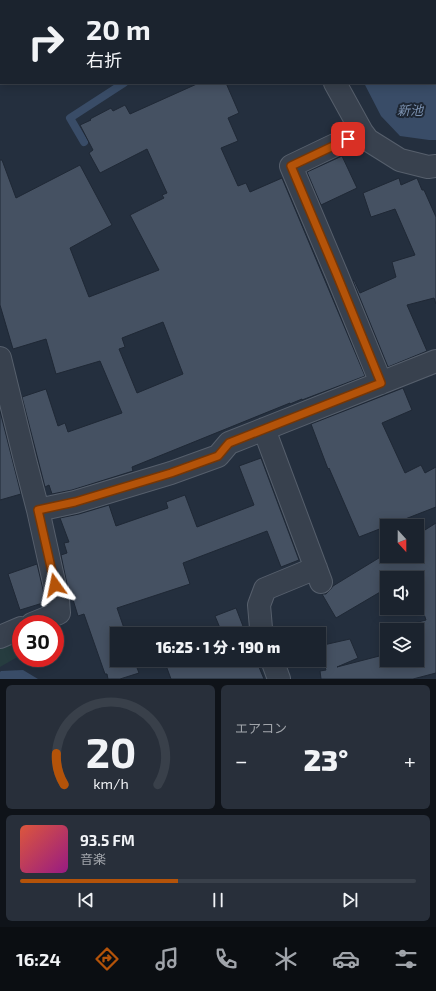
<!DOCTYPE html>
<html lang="ja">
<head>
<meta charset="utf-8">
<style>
	body { margin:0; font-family:"Exo 2","Noto Sans JP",sans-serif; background:#282f3a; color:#f1f3f6; height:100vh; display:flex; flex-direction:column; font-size:15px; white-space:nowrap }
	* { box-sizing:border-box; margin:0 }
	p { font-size:13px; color:#a0a4aa }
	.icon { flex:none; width:22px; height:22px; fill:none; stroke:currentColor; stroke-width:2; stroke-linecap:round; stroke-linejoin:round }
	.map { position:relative; height:679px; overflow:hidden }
	.sheet { display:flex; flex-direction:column; gap:6px; padding:6px; background:#0f1319; flex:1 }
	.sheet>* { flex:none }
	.banner { position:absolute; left:0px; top:0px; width:436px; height:84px; box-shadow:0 2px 10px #0003,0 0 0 1px #39404a; background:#1b232e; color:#f1f3f6; overflow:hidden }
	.needle { width:26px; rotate:159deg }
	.fabs { position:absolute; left:380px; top:519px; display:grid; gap:8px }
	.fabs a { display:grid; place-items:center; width:44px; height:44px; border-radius:0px; background:#1b232e; box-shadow:0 2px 10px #0003,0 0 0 1px #39404a; font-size:20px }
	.speed { position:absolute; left:12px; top:615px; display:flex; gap:8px; font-size:20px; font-weight:700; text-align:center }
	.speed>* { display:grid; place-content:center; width:52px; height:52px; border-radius:50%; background:#1b232e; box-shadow:0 2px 10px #0003,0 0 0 1px #39404a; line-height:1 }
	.speed .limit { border:6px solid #d22; background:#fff; color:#111 }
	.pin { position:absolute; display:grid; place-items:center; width:34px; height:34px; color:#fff; margin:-17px; border-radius:8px; box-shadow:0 2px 6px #0006 }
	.me { position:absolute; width:44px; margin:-22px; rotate:348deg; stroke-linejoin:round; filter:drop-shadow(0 0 3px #0008) }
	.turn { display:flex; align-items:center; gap:14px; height:84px; padding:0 20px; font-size:18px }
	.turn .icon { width:52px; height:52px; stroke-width:2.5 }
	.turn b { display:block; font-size:28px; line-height:34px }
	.big { font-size:30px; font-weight:800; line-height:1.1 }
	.sheet .widget { flex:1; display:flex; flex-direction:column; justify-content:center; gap:6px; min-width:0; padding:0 14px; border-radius:6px; background:#282f3a }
	.sheet .dial { align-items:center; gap:0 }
	.dial svg { height:104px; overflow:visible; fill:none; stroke:#39404a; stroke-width:7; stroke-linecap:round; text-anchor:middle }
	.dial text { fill:#f1f3f6; stroke:none }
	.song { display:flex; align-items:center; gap:12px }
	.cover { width:48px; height:48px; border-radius:6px; background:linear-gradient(135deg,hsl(10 70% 55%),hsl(310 70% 35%)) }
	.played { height:4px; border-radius:2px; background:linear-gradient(90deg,#b45309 40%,#39404a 40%) }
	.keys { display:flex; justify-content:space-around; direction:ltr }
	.heat { display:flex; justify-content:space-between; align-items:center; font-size:22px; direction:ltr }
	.sheet .tiles { flex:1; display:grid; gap:6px; grid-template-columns:1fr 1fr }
	.widget:last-child { grid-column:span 2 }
	.trip { position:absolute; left:110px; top:627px; width:216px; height:40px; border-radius:0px; background:#1b232e; box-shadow:0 2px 10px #0003,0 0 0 1px #39404a; font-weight:800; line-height:40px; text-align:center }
	.tab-bar { display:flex; height:64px; justify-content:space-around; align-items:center; background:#0b0e12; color:#a0a4aa }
	.tab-bar .icon { width:28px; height:28px }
	.tab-bar .current { color:#b45309 }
	.tab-bar b { font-size:18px; color:#f1f3f6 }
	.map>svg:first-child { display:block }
	.green { fill:#263c3f }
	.water { fill:#394c67 }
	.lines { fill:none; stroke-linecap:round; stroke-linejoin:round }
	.stream { stroke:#394c67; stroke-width:8 }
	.building { fill:#455162; stroke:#1f2835; fill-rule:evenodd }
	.minor-casing { stroke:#565f6c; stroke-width:24 }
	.major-casing { stroke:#414a57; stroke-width:24 }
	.minor { stroke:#38414e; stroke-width:22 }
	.major { stroke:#56606e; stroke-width:22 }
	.route-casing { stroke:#753606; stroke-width:10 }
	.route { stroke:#b45309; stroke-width:7 }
	.labels { text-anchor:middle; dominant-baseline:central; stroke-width:4; stroke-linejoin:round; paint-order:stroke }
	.water-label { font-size:13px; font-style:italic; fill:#7c92b1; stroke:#1d2633 }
</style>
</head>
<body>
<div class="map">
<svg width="436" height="679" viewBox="0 0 436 679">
	<rect width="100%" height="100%" fill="#242f3e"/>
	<!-- green -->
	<path class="green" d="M21 638V655L0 667V646Z"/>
	<!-- water -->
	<path class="water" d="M325 0H436V140H429L400 136 381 116 364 83H435V1H323Z
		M23 670 38 679H0V672L1 671Z"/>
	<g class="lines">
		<!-- stream -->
		<path class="stream" d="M251 1 252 0
			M84 142 70 118 124 83"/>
	</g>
	<!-- building -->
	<path class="building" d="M199 83H226L239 113 228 118 238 141 221 148 238 186 246 183 250 192 282 178 365 376 302 400V399L290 404V403L132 467 133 471 72 490 52 494 49 485 45 487 22 397 46 389 58 426 65 423 68 432 122 413 100 361 56 374 46 339 13 349 0 305V160H2L16 198 80 165 112 225 70 248 89 297 159 270 130 215 164 198 162 195 167 193 147 149 100 173 89 153 93 150 80 125 91 120 90 119 111 108 113 111 125 105 130 114ZM163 322 183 374 137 393 119 349 125 347 122 338Z
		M342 156 357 188 321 205 307 172Z
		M399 178 401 185 417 178 422 190H424L436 217V304L434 298 407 305 427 351 388 367 353 281 354 280 360 293 396 277 392 262 415 255 395 209 371 217 363 193Z
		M403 388 412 410 382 423 405 473 421 465 425 473 436 467V507L359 537 329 468 328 469 311 424Z
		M0 411 21 494 0 500Z
		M261 458 299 560 281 567 267 531 183 563 190 584 117 608 126 634H117V660H134L139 673 120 679H108L107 674H105L84 614 78 616 71 593 69 594 61 555 67 553 64 543 69 542 60 518 79 514 109 505 116 526 168 508 166 502 185 495 197 527 254 505 239 466Z
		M436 523V673L413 679H321L320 671 326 670 319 652V646L350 639 358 658 337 667 387 654V660H417V630H400L399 627 426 620 417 593V578H412L411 574 404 578H387V588L336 618 322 594H326L330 590 333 586 387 553V556H417V535Z
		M37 564 46 602 20 610 8 574Z
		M236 608 246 634H205L220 628 215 616Z
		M164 660H256L264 679H171Z"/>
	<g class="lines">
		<defs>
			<path id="minor" d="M289 0 290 1
				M335 83 362 132 368 140 400 160 428 167 436 166
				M362 132 291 166 337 275 381 383
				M0 358 25 460 38 510 58 600 59 613 32 624
				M264 429 321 582
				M38 510 75 502 171 473 218 456 229 443 436 361
				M263 634 261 628 259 605 265 589 316 568
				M0 637 21 628
				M272 660 279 679"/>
			<path id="major" d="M144 1 146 0
				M0 72 1 71"/>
		</defs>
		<!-- minor casing -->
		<use href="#minor" class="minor-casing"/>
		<!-- major casing -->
		<use href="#major" class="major-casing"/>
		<!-- minor -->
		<use href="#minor" class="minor"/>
		<!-- major -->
		<use href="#major" class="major"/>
	</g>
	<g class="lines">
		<defs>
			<path id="route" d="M55 585 38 510 75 502 171 473 218 456 229 443 381 383 337 275 291 166 348 139"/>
		</defs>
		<!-- route casing -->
		<use href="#route" class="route-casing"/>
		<!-- route -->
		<use href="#route" class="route"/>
	</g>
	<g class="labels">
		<!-- water labels -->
		<g class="water-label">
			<text x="410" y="110">新池</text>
		</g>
	</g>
</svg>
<div class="fabs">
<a><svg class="needle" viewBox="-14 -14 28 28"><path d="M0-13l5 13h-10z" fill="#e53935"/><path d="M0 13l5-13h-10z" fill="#a0a4aa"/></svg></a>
<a><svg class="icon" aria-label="sound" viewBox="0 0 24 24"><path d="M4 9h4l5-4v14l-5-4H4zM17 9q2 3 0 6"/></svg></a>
<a><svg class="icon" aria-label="layers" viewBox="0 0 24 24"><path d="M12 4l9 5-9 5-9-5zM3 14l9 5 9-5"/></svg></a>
</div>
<div class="speed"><div class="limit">30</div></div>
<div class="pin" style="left:348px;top:139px;background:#d93025"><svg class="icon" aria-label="arrive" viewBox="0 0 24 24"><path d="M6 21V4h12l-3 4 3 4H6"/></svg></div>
<svg class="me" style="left:55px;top:585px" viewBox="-20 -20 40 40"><path d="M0-17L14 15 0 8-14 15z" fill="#b45309" stroke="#fff" stroke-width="4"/></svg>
<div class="trip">16:25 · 1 分 · 190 m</div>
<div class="banner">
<div class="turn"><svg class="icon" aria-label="right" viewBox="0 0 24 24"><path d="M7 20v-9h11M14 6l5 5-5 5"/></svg><div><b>20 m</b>右折</div></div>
</div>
</div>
<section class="sheet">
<div class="tiles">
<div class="widget dial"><svg viewBox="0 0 100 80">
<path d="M14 69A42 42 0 1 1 86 69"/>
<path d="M14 69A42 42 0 0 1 8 45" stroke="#b45309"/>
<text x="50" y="56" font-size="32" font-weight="700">20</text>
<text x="50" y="72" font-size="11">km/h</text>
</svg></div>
<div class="widget"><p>エアコン</p>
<div class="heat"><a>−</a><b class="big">23°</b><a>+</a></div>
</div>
<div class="widget">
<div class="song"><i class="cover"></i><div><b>93.5 FM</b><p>音楽</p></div></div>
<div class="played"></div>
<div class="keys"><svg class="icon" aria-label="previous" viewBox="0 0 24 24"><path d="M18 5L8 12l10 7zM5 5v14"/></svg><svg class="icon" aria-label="pause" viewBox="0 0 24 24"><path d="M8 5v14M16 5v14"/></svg><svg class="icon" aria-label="next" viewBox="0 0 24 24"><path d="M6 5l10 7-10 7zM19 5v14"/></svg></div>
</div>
</div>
</section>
<nav class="tab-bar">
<b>16:24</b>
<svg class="icon current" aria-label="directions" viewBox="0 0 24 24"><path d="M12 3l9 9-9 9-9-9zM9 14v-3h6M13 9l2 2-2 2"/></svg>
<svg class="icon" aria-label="music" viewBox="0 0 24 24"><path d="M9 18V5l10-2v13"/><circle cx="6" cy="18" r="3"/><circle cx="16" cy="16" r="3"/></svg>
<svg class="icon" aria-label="phone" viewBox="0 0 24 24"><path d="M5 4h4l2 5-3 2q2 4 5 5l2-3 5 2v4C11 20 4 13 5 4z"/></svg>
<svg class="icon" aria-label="climate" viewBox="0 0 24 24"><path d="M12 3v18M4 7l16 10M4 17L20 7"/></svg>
<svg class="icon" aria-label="car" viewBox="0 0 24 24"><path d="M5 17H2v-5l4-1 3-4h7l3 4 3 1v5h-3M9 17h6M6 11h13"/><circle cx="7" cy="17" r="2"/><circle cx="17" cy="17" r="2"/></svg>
<svg class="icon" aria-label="filters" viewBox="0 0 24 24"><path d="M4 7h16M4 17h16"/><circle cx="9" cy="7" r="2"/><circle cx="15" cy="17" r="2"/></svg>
</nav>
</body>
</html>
